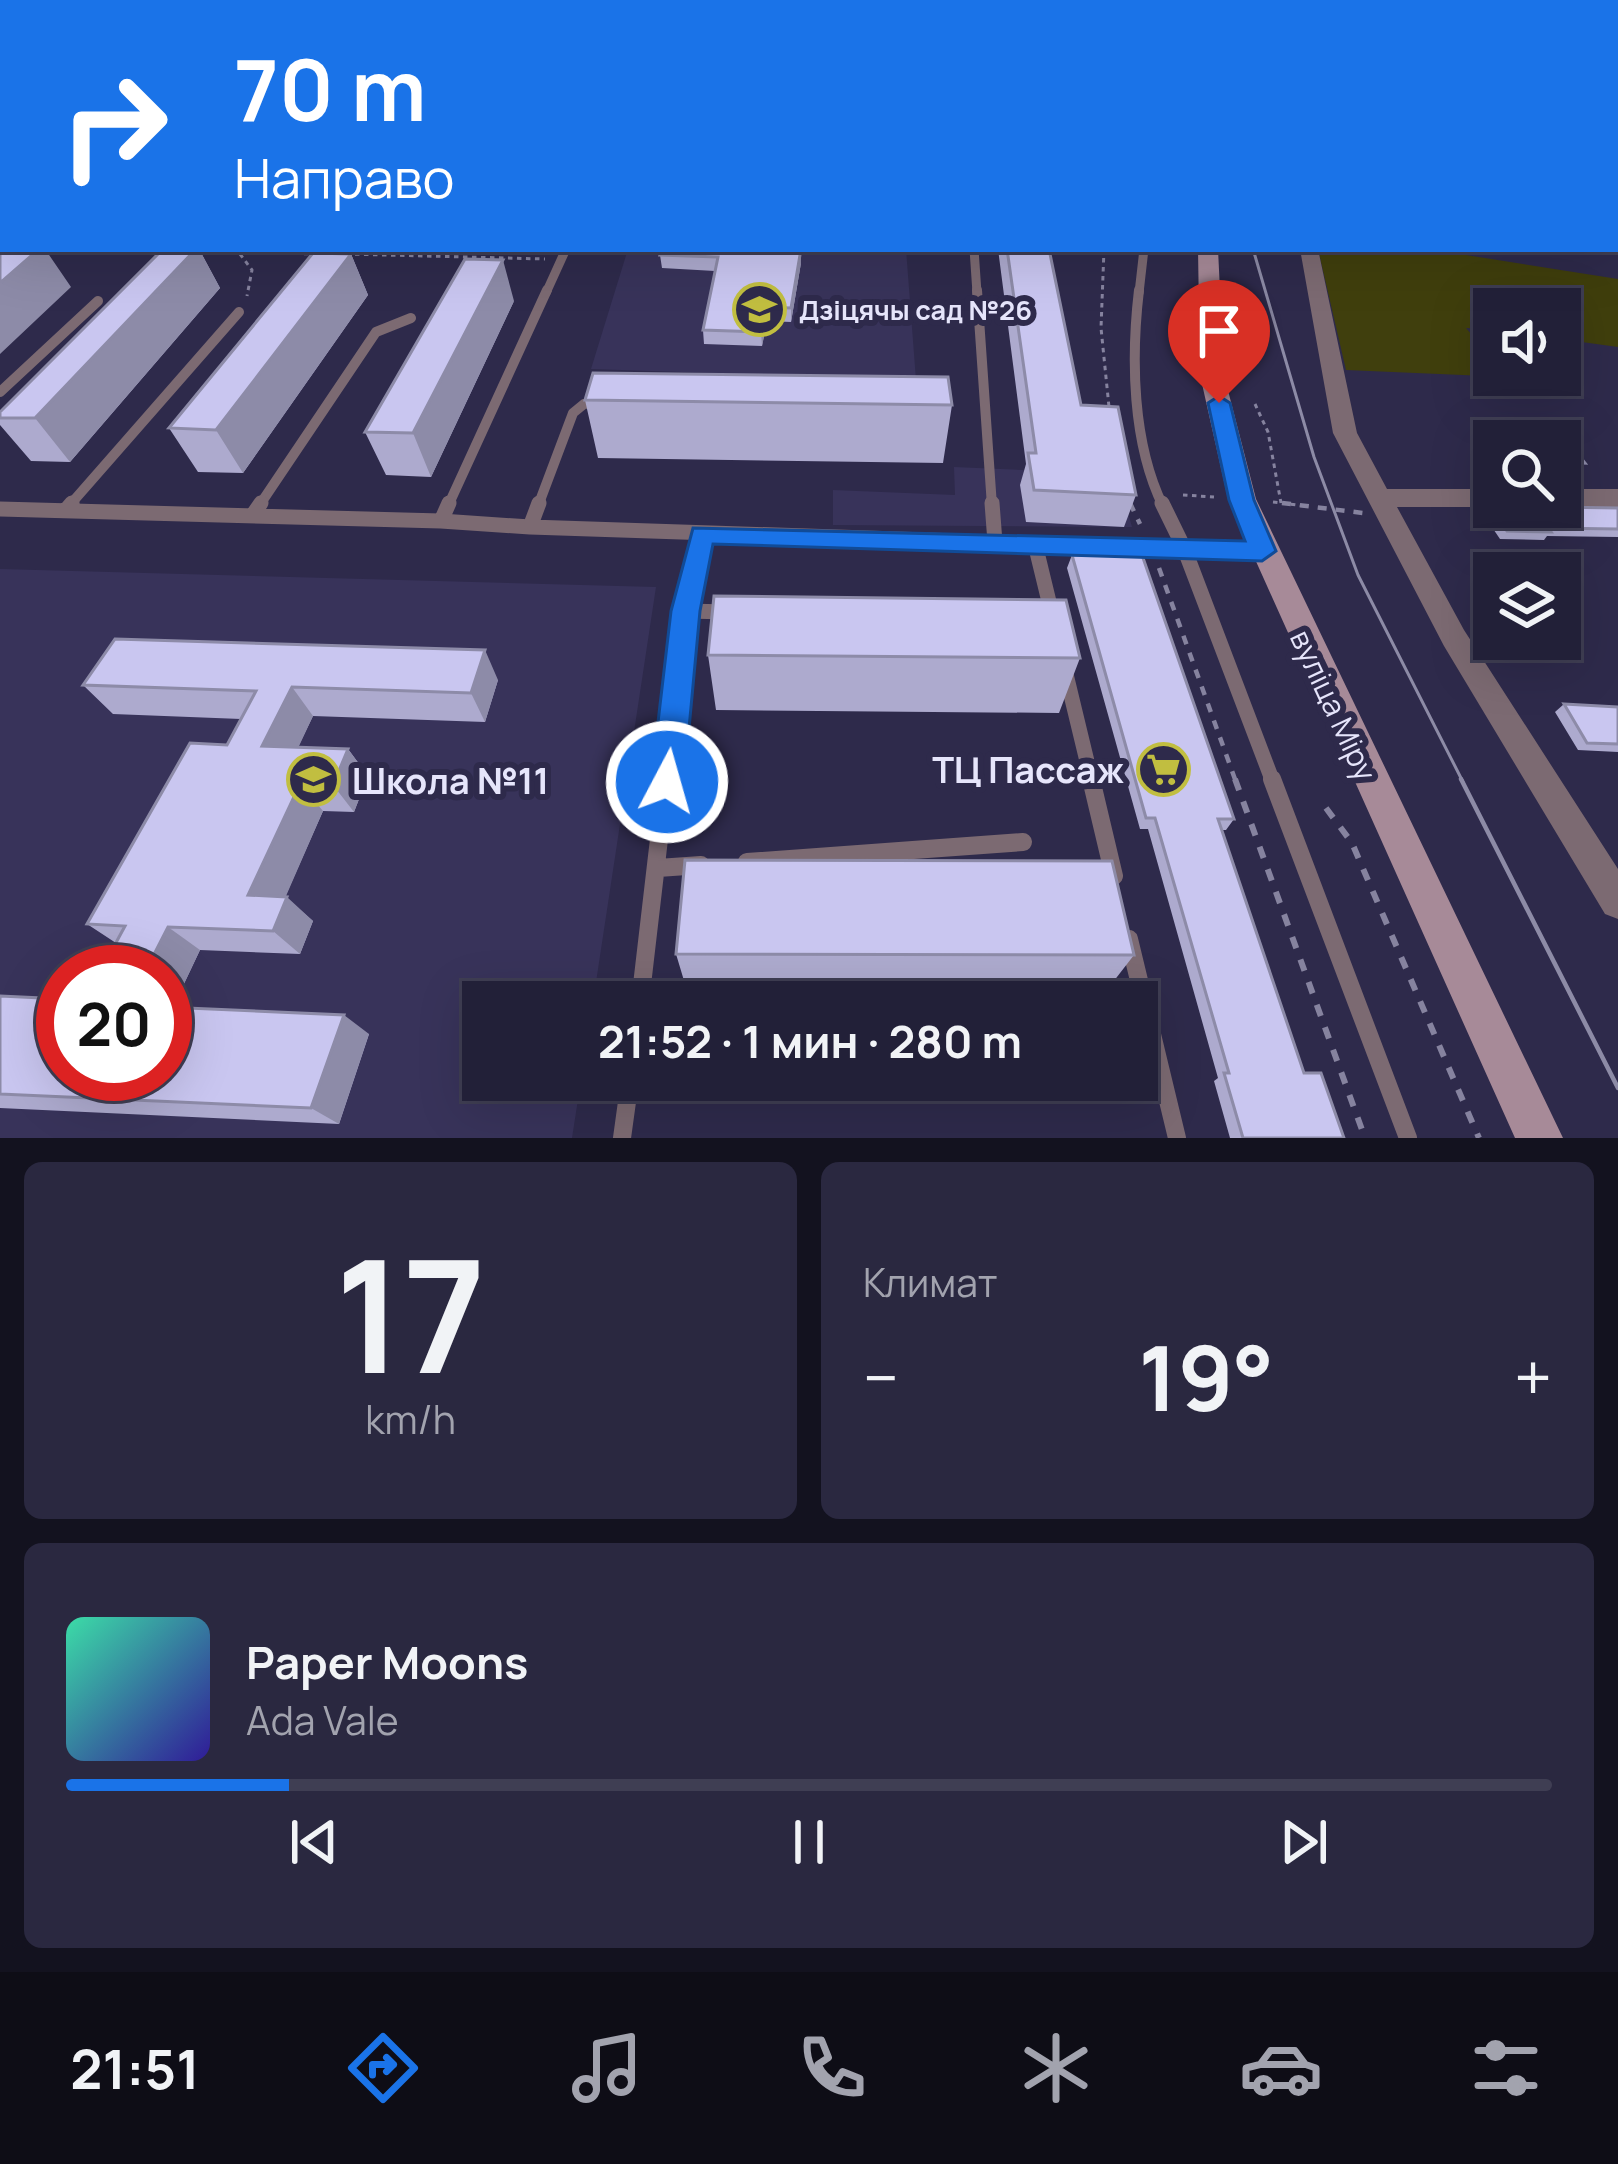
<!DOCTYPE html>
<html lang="ru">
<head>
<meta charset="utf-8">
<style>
	body { margin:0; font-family:Manrope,sans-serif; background:#2a2840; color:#f1f3f6; height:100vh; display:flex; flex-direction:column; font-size:45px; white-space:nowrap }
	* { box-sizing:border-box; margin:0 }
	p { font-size:39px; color:#a2a3ae }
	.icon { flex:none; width:66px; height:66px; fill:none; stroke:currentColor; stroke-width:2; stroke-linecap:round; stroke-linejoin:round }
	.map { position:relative; height:1138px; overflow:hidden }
	.details { display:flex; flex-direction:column; gap:24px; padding:24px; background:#13121f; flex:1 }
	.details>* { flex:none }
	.top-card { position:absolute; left:0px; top:0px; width:1620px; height:252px; box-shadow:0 12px 48px #0002,0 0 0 3px #3f3e53; background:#1a73e8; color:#fff; overflow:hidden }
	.tools { position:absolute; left:1473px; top:288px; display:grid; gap:24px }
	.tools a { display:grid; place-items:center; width:108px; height:108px; border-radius:0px; background:#222038; box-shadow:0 12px 48px #0002,0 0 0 3px #3f3e53; font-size:60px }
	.speed { position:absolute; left:36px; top:945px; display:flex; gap:24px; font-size:60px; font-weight:700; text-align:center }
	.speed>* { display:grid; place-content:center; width:156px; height:156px; border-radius:50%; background:#222038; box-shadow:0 12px 48px #0002,0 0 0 3px #3f3e53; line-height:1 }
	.speed .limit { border:18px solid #d22; background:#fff; color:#111 }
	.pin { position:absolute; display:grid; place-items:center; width:102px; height:102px; color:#fff; margin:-123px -51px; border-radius:50% 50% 50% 0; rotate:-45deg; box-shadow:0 0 12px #0007 }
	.pin .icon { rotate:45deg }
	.me { position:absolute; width:132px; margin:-66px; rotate:6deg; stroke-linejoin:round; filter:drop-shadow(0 0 9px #0008) }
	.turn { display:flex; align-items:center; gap:42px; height:252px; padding:0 36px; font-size:54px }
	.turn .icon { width:156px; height:156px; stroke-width:2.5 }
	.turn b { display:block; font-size:84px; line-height:102px }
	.big { font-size:90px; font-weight:700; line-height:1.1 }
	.details .card { flex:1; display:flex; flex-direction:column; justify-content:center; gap:18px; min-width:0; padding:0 42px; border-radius:18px; background:#2a2840 }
	.details .dial { align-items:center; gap:0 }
	.dial b { font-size:156px; line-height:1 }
	.song { display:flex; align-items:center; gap:36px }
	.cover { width:144px; height:144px; border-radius:18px; background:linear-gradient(135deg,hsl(160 70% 55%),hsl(250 70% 35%)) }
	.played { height:12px; border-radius:6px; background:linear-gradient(90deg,#1a73e8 15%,#3f3e53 15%) }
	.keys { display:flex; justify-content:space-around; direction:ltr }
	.heat { display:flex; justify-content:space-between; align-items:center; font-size:66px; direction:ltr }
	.details .tiles { flex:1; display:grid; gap:24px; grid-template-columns:1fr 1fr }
	.card:last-child { grid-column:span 2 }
	.trip { position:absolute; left:462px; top:981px; width:696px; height:120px; border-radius:0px; background:#222038; box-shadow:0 12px 48px #0002,0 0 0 3px #3f3e53; font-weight:700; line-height:120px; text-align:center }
	.dock { display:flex; height:192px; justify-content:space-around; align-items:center; background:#0e0d16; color:#a2a3ae }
	.dock .icon { width:84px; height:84px }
	.dock .on { color:#1a73e8 }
	.dock b { font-size:54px; color:#f1f3f6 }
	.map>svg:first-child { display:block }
	.built { fill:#38335a; fill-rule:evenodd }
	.green { fill:#403f0d }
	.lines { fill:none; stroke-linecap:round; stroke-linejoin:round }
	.path-far2 { stroke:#86839f; stroke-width:3; stroke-dasharray:4.5 4.5; stroke-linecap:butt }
	.path-far1 { stroke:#86839f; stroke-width:4.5; stroke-dasharray:9 9; stroke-linecap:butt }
	.path { stroke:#86839f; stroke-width:6; stroke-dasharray:12 12; stroke-linecap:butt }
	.lane-far4 { stroke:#7c6a72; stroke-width:6 }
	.lane-far3 { stroke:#7c6a72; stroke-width:9 }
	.lane-far2 { stroke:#7c6a72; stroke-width:10 }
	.lane-far1 { stroke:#7c6a72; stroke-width:15 }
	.lane { stroke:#7c6a72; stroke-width:18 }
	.street { fill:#7c6a72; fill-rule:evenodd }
	.secondary { fill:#a78a98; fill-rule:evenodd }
	.tram-far1 { stroke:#8d8ba6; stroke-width:3 }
	.tram { stroke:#8d8ba6; stroke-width:4.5 }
	.wall { fill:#adaace }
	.shaded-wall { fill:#8d8ba8 }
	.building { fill:#c9c6f0; stroke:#8d8ba8; stroke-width:3 }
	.route { fill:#1a73e8; stroke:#114b97; stroke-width:3 }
	.labels { text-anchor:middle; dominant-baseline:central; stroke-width:12; stroke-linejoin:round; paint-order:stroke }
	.far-poi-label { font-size:27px; font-weight:bold; fill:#e6e5fb; stroke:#2e2a4b; text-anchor:start }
	.street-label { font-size:30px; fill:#e6e5fb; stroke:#2e2a4b }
	.near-poi-label { font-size:36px; font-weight:bold; fill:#e6e5fb; stroke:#2e2a4b; text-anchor:end }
</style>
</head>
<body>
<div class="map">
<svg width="1618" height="1138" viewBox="0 0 1618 1138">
	<rect width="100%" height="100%" fill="#2e2a4b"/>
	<!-- built -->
	<path class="built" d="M628 249H906L916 380 591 369Z
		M954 467 1117 474 1132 527 833 525V490L955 495Z
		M0 569 656 587 593 1002H483V1080H581L572 1138H0ZM63 972H165V1074H63Z"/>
	<!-- green -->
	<path class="green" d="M1318 249H1428L1618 279V347L1560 339V309H1494V330L1466 328 1494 360V375L1509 377 1346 370Z"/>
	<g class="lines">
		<!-- path-far2 -->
		<path class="path-far2" d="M1263 0 1298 3
			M1308 0 1313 3
			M22 3 28 0
			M137 249 167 250
			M1104 249 1101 328 1109 407
			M196 251 317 254
			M240 254 252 270 247 296
			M346 254 545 259
			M1255 404 1268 432 1281 503
			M1183 495 1214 497
			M1273 502 1306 506"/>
		<!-- path-far1 -->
		<path class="path-far1" d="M1130 503 1140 524
			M1282 503 1363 513
			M1159 568 1236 782"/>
		<!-- path -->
		<path class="path" d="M1235 779 1365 1138
			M1326 808 1352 843 1479 1138"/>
		<!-- lane-far4 -->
		<path class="lane-far4" d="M1412 0 1431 3"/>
		<!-- lane-far3 -->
		<path class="lane-far3" d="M974 249 977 293
			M546 293 566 249
			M1139 293 1144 249"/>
		<!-- lane-far2 -->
		<path class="lane-far2" d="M977 290 992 506
			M1139 290C1131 358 1132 443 1163 506
			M0 392 98 301
			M69 506 239 312
			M259 506 376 332 411 318
			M448 506 547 290
			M538 506 573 413 584 404 604 402"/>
		<!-- lane-far1 -->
		<path class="lane-far1" d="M449 503 441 521 530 527
			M539 503 530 527 1262 551
			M992 503 995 542
			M1162 503 1184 548 1273 782
			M0 509 441 521
			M66 510 72 503
			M252 516 261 503
			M1035 544 1052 614
			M686 611 729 612
			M1065 670 1092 782
			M666 782 686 611 702 535"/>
		<!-- lane -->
		<path class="lane" d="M1091 779 1114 876
			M1272 779 1408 1138
			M747 862 1023 842
			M658 868 701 865
			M1129 939 1177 1138
			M640 1002 666 779
			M622 1138 630 1080"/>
		<!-- street -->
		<path class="street" d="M1617 96H1618V104H1617Z
			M1617 169H1618V180H1617Z
			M1300 249H1318L1357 433 1387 489H1494V507H1397L1464 630 1618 869V919L1605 914 1444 646 1333 433Z
			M1560 489H1618V507H1560Z"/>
		<!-- secondary -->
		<path class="secondary" d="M1167 0H1192L1195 3H1169Z
			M1204 0H1216L1217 3H1203Z
			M0 43H3V51H0Z
			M1617 71H1618V81H1617Z
			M1198 249H1218L1224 375 1256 499 1563 1138H1515L1228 499 1200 375Z"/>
		<!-- tram-far1 -->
		<path class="tram-far1" d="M1253 249 1314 457 1358 575 1463 782"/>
		<!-- tram -->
		<path class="tram" d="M1461 779 1618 1088"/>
	</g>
	<!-- wall -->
	<path class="wall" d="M49 0H389L386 3H51Z
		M1006 0H1144L1143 3H1007Z
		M1440 0H1618V27L1617 3H1460Z
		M0 99H3V162H0Z
		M163 249H199L220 288 70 462 31 461 0 425V412Z
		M801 249V263L791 322 767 321 762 346 704 344 703 330 715 271 662 268 660 255Z
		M998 249H1049L1081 405 1136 495 1124 527 1026 522 1020 485 1026 464Z
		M351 254 368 295 243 473 198 472 169 428Z
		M514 301 431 477 386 475 365 432Z
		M585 400 952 405 943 463 598 458Z
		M1529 438 1566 439 1585 463 1579 471H1560V441H1527Z
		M1489 506 1618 508V537L1547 536 1544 540 1500 539 1483 514Z
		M1072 555 1234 819 1226 830H1222L1304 1073 1344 1138H1230L1214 1081 1218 1078 1148 829H1140L1067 568Z
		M708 655 1080 658 1059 713 716 710Z
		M498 680 485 722 313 716 298 747 348 749 368 776 354 812 323 811 285 897 313 921 300 954 200 950 173 1007 369 1034 339 1124 0 1108V996L63 1074 116 943 87 924 227 745 241 719 113 714 83 685Z
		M1564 704 1618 707V752L1578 750 1555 712Z
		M676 954 1134 955 1103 995 688 994Z"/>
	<!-- shaded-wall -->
	<path class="shaded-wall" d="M344 0H389L386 3H341Z
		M604 0H627L626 3H603Z
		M688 0H705L704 3H687Z
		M39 249H45L71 287 0 354V283Z
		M196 249H199L220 288 70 462 35 418Z
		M801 249V263L791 322V308Z
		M351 254 368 295 243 473 216 430Z
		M503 260 514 301 431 477 413 433Z
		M766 307 767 321 762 346 761 332Z
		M485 650 498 680 485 722 471 693Z
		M292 687 313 716 286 774 262 746Z
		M348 749 368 776 354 812 333 785Z
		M300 784 323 811 276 919 248 895Z
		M287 897 313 921 300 954 273 931Z
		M168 927 200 950 165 1024V972H145Z
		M344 1015 369 1034 339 1124 311 1108Z"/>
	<!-- building -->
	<path class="building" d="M100 0H344L341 3H151Z
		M578 0H604L603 3H576Z
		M664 0H688L687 3H662Z
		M750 0H778L777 3H750Z
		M838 0H860L861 3H838Z
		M1070 0H1124L1125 3H1076L1074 0Z
		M1481 0H1618V21L1617 3H1500Z
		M0 99H3V133H0Z
		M6 249H39L0 283V254Z
		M163 249H196L35 418H0V412Z
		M662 249H801L791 308 766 307 761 332 703 330 718 257 660 255Z
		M1007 249H1049L1081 405 1118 407 1136 495 1034 490 1028 453H1036Z
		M313 253 351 254 216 430 169 428Z
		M465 259 503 260 413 433 365 432Z
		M593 373 948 377 952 405 585 400Z
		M1529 438 1566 439 1585 463 1560 462V441H1532Z
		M1489 506 1618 508V529L1548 528 1551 532 1507 531Z
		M1072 555H1142L1234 819H1218L1304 1073H1321L1344 1138H1243L1224 1073H1229L1155 818H1146Z
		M714 596 1066 600 1080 658 708 655Z
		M115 639 485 650 471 693 292 687 262 746 348 749 333 785 300 784 248 895 287 897 273 931 168 927 145 972H100L125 926 87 924 190 743 227 745 256 691 83 685Z
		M1564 704 1618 707V744L1587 743Z
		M685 860 1112 861 1134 955 676 954Z
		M0 996 63 999V1074H165V1007L344 1015 311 1108 0 1094Z"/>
	<!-- route -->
	<path class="route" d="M1219 396 1230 403 1254 500 1276 551 1262 561 713 544 700 611 684 782 679 793 667 797 655 793 651 782 671 611 693 528 1245 541 1229 500 1208 403Z"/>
	<!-- icons -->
	<defs>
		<symbol id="school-ring" viewBox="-11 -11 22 22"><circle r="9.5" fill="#2e2a4b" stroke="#c1be40" stroke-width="1.5"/><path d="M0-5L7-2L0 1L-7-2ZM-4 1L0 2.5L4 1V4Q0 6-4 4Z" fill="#c1be40"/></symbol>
		<symbol id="supermarket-ring" viewBox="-11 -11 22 22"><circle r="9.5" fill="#2e2a4b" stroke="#c1be40" stroke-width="1.5"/><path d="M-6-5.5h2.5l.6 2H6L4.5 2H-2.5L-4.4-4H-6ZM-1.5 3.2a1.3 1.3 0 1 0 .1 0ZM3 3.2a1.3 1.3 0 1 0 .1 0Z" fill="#c1be40"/></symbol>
	</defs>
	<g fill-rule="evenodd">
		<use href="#school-ring" x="730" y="280" width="59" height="59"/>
		<use href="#supermarket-ring" x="1134" y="740" width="59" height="59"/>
		<use href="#school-ring" x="284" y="750" width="59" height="59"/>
	</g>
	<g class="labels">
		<!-- far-poi labels -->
		<g class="far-poi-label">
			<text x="799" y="309">Дзіцячы сад №26</text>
		</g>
		<!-- street labels -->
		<g class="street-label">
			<text transform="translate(1334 705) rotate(65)">вуліца Міру</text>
		</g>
		<!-- near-poi labels -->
		<g class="near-poi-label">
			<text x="1124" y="769">ТЦ Пассаж</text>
			<text x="352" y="780" text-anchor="start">Школа №11</text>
		</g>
	</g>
</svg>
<div class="tools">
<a><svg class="icon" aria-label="sound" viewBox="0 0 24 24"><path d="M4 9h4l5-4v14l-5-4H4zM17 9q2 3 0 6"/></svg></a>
<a><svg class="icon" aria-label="search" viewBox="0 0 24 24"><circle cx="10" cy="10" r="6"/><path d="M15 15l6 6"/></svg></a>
<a><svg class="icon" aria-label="layers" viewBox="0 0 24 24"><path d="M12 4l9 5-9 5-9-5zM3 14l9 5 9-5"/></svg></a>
</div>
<div class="speed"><div class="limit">20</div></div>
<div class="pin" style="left:1219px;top:403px;background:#d93025"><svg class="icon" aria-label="arrive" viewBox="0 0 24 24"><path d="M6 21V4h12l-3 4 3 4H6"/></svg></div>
<svg class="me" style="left:667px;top:782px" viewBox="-20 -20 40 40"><circle r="17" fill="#1a73e8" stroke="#fff" stroke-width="3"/><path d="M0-11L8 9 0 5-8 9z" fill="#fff"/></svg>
<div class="trip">21:52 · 1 мин · 280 m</div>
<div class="top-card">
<div class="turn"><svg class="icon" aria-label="right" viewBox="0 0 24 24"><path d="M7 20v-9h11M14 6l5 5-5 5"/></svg><div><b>70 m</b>Направо</div></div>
</div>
</div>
<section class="details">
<div class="tiles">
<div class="card dial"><b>17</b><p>km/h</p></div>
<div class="card"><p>Климат</p>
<div class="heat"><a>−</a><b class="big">19°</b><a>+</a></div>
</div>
<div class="card">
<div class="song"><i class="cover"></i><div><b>Paper Moons</b><p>Ada Vale</p></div></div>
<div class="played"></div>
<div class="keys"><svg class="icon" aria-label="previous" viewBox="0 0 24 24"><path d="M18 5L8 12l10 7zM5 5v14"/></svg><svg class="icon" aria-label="pause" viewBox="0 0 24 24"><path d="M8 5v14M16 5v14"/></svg><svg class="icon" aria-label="next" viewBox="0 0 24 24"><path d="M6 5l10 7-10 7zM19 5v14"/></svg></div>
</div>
</div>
</section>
<nav class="dock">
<b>21:51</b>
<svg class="icon on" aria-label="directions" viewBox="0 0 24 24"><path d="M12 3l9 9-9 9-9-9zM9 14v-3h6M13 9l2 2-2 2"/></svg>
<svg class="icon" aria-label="music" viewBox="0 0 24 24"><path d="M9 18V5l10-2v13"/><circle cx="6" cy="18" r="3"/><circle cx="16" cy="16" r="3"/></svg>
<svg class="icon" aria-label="phone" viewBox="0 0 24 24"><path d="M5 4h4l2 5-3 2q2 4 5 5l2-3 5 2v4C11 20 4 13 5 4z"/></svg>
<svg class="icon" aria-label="climate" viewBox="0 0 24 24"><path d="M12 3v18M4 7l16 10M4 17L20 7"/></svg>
<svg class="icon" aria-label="car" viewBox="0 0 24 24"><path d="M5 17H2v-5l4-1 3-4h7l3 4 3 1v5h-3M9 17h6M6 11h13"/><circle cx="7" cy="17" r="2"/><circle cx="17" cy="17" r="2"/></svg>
<svg class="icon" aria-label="filters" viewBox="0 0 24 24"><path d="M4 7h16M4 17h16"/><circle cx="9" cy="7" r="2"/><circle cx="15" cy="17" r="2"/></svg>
</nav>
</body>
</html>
